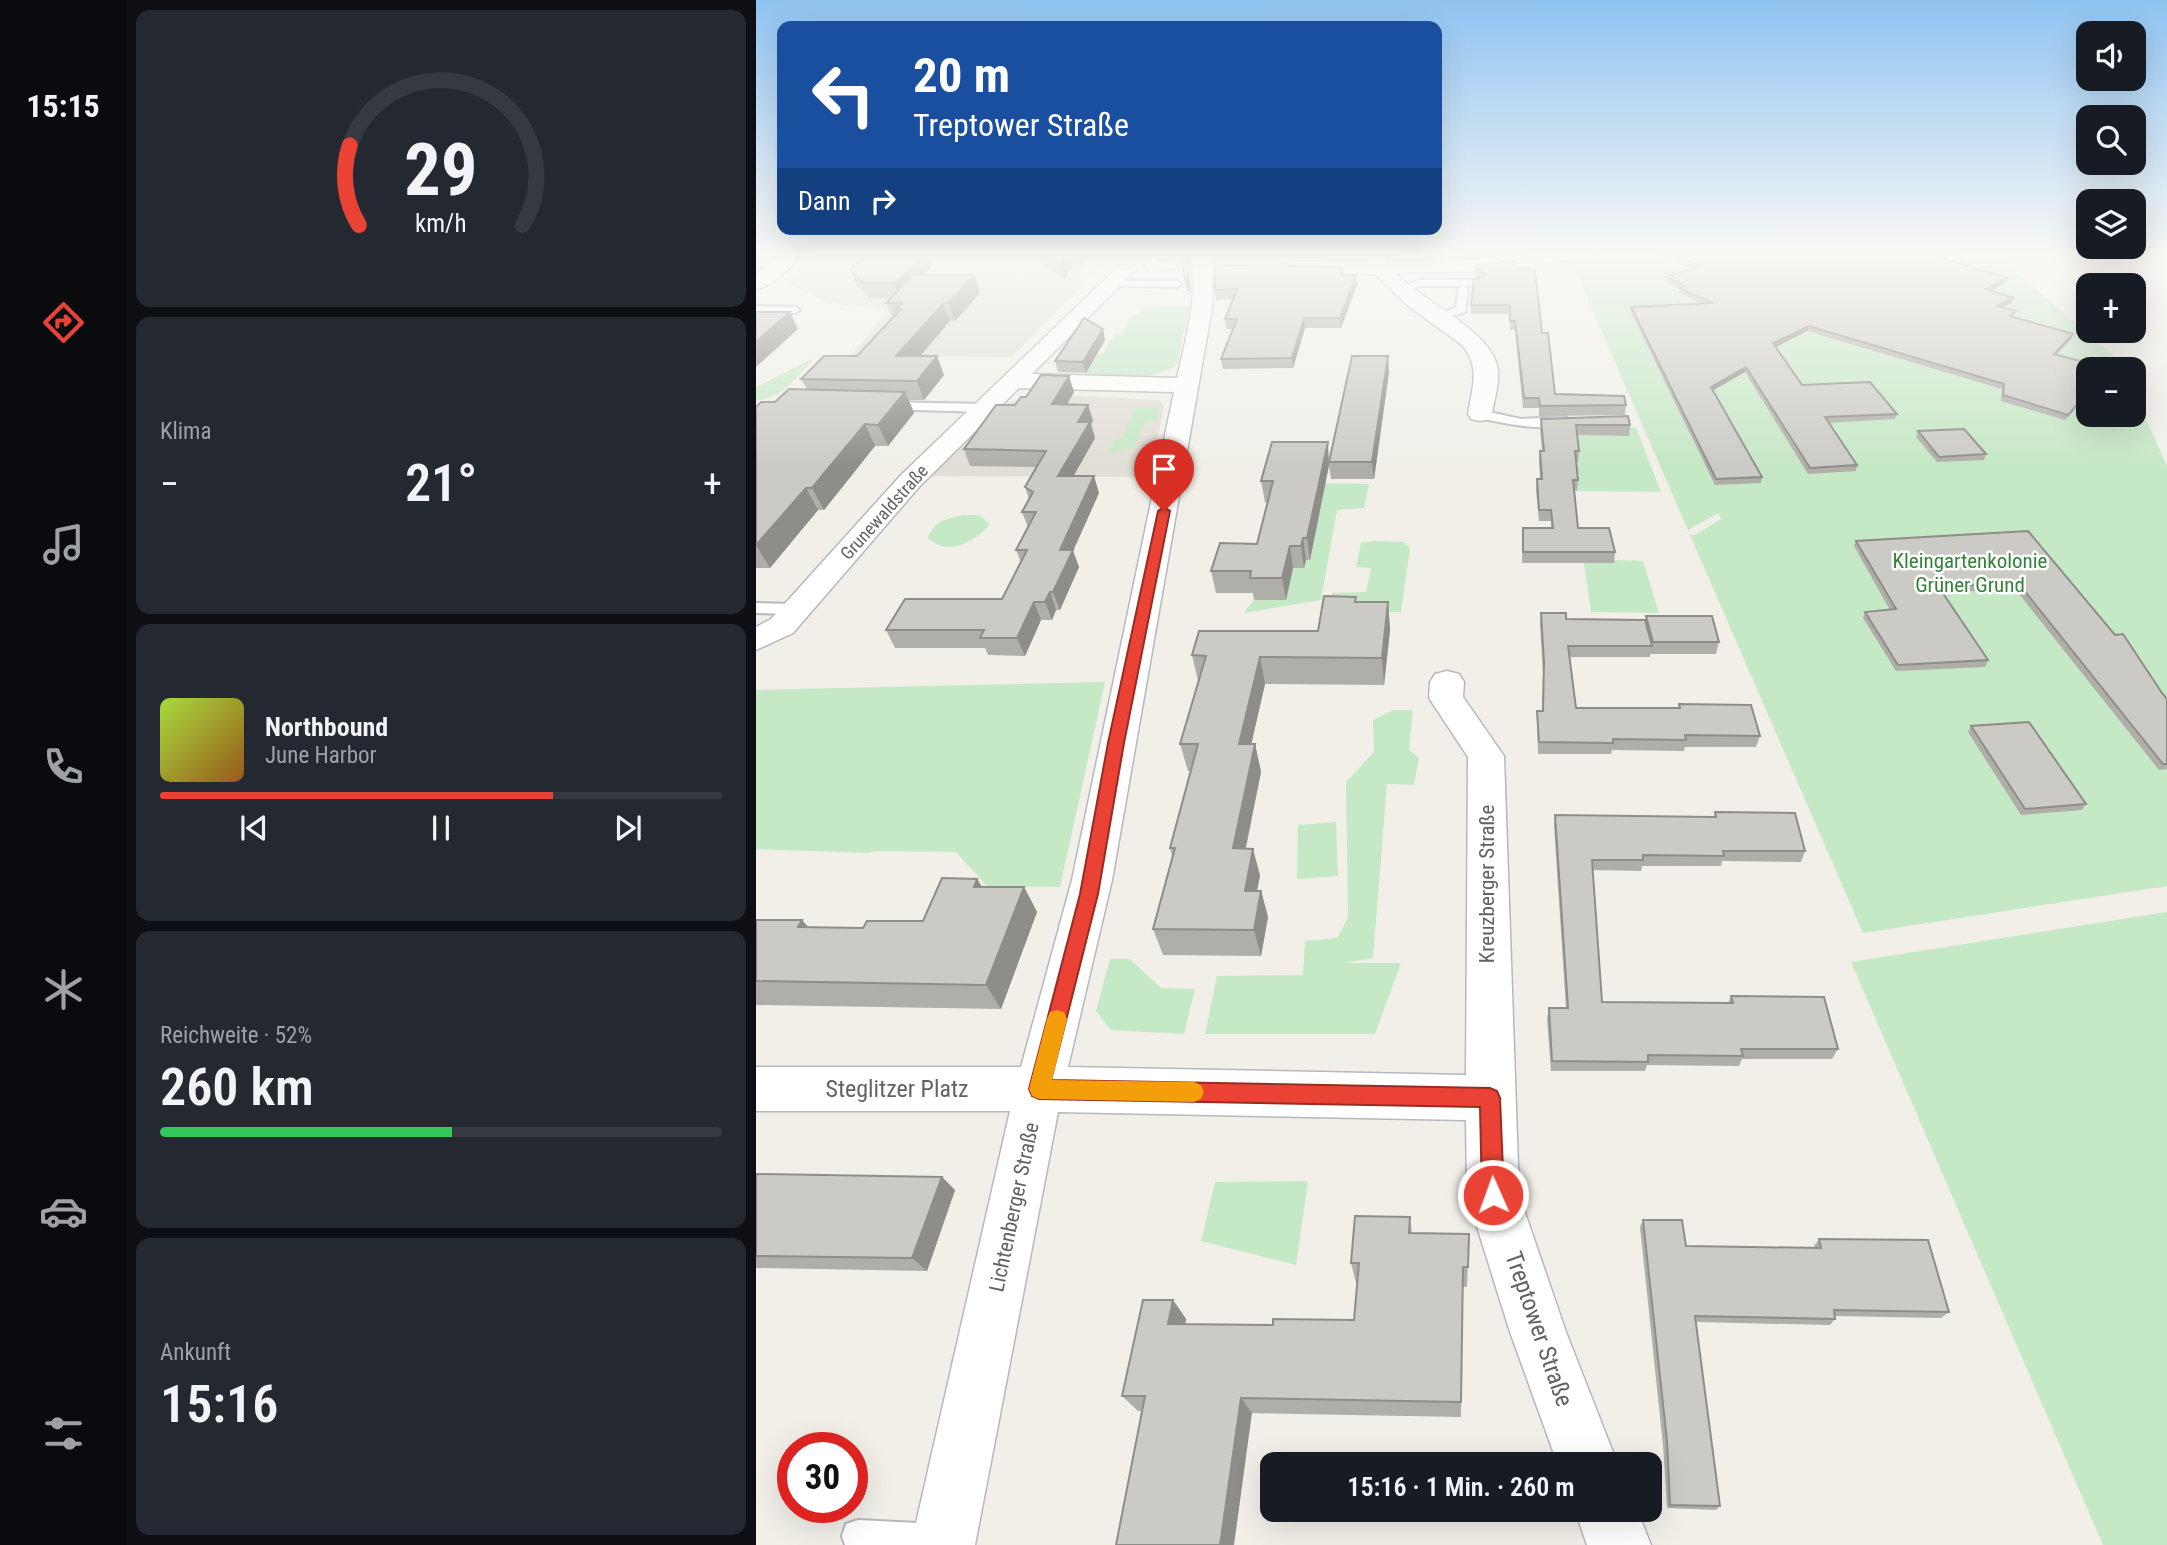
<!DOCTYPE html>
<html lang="de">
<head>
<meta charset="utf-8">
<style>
	body { margin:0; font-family:"Roboto Condensed",sans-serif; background:#242831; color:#f1f3f6; height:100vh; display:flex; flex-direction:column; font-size:26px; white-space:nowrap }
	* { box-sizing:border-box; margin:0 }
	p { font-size:23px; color:#9ea1a6 }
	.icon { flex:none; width:38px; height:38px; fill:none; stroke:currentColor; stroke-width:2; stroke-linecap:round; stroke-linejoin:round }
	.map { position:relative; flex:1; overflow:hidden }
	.drawer { display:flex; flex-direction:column; gap:10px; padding:10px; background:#0d0f14; width:630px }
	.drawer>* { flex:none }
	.hud { position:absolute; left:21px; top:21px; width:665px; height:214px; border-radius:14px; box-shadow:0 7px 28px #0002; background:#1a4fa0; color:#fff; overflow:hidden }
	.fabs { position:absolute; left:1320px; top:21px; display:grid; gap:14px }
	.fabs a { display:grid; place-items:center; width:70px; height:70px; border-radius:14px; background:#171b24; box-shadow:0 7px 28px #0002; font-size:35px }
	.speed { position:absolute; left:21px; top:1432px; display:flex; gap:14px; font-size:35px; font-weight:700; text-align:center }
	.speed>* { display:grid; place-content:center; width:91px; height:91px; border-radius:50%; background:#171b24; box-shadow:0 7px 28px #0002; line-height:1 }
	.speed .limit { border:10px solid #d22; background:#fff; color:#111 }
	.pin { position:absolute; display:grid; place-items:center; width:60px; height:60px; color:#fff; margin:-72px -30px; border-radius:50% 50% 50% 0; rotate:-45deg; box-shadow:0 0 7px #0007 }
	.pin .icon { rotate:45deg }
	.me { position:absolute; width:77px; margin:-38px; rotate:358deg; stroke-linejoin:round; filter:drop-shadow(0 0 5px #0008) }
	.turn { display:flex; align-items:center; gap:24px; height:147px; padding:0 21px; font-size:32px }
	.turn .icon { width:91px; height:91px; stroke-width:2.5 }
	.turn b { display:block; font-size:49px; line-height:60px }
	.then { display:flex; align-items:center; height:66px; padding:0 21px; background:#0003; gap:14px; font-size:26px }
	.big { font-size:52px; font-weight:600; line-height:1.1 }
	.drawer .widget { flex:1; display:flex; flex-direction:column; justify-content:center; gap:10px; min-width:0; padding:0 24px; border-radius:14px; background:#242831 }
	.drawer .dial { align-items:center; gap:0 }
	.dial svg { height:182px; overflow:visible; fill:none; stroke:#363941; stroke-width:7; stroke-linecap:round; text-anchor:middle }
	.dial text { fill:#f1f3f6; stroke:none }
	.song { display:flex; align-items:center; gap:21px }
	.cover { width:84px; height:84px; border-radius:10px; background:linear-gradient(135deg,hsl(80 70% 55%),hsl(30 70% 35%)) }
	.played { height:7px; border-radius:4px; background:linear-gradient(90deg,#ea4335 70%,#363941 70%) }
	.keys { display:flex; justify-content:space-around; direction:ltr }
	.heat { display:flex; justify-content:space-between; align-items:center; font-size:38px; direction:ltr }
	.charge { height:10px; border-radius:5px; background:linear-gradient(90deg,#34c759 52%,#363941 0) }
	.trip { position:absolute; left:504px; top:1452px; width:402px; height:70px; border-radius:14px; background:#171b24; box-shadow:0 7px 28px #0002; font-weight:600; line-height:70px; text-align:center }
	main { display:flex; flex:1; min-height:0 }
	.tabs { display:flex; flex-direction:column; width:126px; justify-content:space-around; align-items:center; background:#090b0e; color:#9ea1a6 }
	.tabs .icon { width:49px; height:49px }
	.tabs .on { color:#ea4335 }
	.tabs b { font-size:32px; color:#f1f3f6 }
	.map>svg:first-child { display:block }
	.education { fill:#e1ded6 }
	.green { fill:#c5e8c5 }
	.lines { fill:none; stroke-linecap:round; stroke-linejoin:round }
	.service-casing { stroke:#b5b8bc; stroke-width:4 }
	.minor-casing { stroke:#b5b8bc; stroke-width:3 }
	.service { fill:#fff; fill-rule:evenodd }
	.minor { fill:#fff; fill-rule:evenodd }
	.wall { fill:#afaea9 }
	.shaded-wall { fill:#8f8d8a }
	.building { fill:#cccac5; stroke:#8f8d8a; stroke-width:2 }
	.route { fill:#ea4335; stroke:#982c22; stroke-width:2 }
	.slow { fill:#f59e0b }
	.labels { text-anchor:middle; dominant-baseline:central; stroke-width:5; stroke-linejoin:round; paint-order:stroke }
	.far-street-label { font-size:18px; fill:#5f6368; stroke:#fff }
	.park-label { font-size:21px; fill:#348238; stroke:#fff }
	.street-label { font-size:21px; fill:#5f6368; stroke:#fff }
	.near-street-label { font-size:24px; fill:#5f6368; stroke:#fff }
</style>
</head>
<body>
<main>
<nav class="tabs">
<b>15:15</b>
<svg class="icon on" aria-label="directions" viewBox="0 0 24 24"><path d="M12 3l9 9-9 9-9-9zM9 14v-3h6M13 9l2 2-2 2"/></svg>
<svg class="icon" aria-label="music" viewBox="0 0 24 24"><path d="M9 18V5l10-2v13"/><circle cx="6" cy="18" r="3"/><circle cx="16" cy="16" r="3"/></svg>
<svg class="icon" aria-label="phone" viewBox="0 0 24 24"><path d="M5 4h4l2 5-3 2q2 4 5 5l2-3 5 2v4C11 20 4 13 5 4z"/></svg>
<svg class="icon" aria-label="climate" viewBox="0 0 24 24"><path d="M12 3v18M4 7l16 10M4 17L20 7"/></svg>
<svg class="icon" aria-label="car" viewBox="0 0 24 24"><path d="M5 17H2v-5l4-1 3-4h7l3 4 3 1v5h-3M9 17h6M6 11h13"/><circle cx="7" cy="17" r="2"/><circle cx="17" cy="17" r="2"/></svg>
<svg class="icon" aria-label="filters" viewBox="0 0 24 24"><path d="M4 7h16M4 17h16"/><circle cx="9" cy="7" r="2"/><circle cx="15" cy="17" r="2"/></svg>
</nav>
<section class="drawer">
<div class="widget dial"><svg viewBox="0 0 100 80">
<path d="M14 69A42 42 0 1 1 86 69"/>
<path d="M14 69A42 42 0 0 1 10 34" stroke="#ea4335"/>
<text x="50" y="56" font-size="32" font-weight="700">29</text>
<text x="50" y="72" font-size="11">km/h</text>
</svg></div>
<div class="widget"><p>Klima</p>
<div class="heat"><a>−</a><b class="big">21°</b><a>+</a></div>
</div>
<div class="widget">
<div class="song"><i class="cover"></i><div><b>Northbound</b><p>June Harbor</p></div></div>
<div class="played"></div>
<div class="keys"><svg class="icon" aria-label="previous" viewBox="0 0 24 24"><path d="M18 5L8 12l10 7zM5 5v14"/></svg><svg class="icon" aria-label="pause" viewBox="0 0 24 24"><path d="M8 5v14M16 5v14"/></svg><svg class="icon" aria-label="next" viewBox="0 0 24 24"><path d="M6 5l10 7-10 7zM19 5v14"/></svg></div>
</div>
<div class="widget"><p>Reichweite · 52%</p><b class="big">260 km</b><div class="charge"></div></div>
<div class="widget"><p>Ankunft</p><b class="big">15:16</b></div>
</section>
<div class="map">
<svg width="1411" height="1545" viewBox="0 0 1411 1545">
	<rect width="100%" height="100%" fill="#f1efe8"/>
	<!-- education -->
	<path class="education" d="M65 252H358L256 357 94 356 132 311 71 302 27 282Z
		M285 394 403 400 408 406 394 477 171 476 245 404Z"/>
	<!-- green -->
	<path class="green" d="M888 252H1236L1363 360 1367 369H1332V415H1377V390L1411 466V886L1107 933 934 535H939L965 519 962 513 932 530 815 261Z
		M388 306 435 307 427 335 422 364C394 383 360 376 328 375L341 354 347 353 359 334H365L376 315H383Z
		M58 358C42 376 25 400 0 400V387Z
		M379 408H403L402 420 387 424 379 447 353 452 358 439 367 438Z
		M871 427H880L905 492 821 491 818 462 819 435 872 436Z
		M557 483 613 484 608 508 581 510 565 600 488 613 498 600H530L537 568 549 566 550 560 554 559Z
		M206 515H223L234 524C220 542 191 557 172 538 178 521 190 519 206 515Z
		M618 541 648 542 654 548 645 612 571 613 576 593 610 592 615 568 600 567 605 543Z
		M857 560 887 561 903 613 835 612 828 563H857Z
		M349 682 304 887 231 886 200 852 118 851 113 853 0 849V690Z
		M637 710H657L653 750 663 758 658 785 631 784 617 958 588 963H645L619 1034H449L461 976 547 975 549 941 581 938 592 918 590 782 618 752 617 720Z
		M580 822 582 876 541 879 542 825Z
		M1411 912V1545H1347L1095 962Z
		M354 959H374L405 988 439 989 428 1034 355 1030 340 1011Z
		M552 1181 540 1265 445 1241 459 1182Z"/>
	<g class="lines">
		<defs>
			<path id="service" d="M400 252H410L401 261 418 262 423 265 418 268 389 266V262Z
				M666 280H723L728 283 723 286H708L712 289 709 312 680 321 674 318 676 316 700 308 702 289 706 286H666L643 291 638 288Z
				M352 281H421L426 284 421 287 356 286 351 283Z
				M0 306 39 307 44 310 39 313 0 312Z
				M129 402 229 404 235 408 229 412 125 409 123 406Z
				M724 410 765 419 809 417 815 421C798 435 741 422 719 417L718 414Z
				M0 603 41 604 49 609 41 614 0 613Z
				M102 1520 181 1524 193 1528 197 1540 195 1545H89L86 1536 90 1524Z"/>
			<path id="minor" d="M26 252H45C39 266 15 286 0 290V274Z
				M434 252H454L457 266 456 308 356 880 312 1067 710 1075 712 757 673 698 674 682 679 674 691 671 703 674 708 682 707 697 748 756 763 1195 810 1332 862 1465H802L754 1332 711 1195 710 1120 302 1112 219 1545H155L254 1111H0V1067H265L316 880 418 392 263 388 163 487 37 633 0 650V627L15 619 145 475 362 267 369 265 379 271 276 374 421 378C430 337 443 294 434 252Z
				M610 252H626L632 262 732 259 789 252H842L832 258 732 271 640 273C666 302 731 328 741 365 745 380 738 399 736 414L733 419 724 421 715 419 712 414C716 388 725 367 706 345L651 305 619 274 535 273 525 267 535 261 612 262Z
				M819 1510H881L895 1545H831Z"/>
		</defs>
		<!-- service casing -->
		<use href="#service" class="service-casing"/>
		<!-- minor casing -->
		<use href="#minor" class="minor-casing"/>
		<!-- service -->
		<use href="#service" class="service"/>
		<!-- minor -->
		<use href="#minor" class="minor"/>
	</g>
	<!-- wall -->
	<path class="wall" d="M278 252H335L325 266H317L308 279 280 259Z
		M455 252H568L569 259 457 257Z
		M901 252H1205L1188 259 1251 278 1249 283 1235 291 1255 303 1247 307 1258 316 1257 317 1317 334 1315 339 1300 354 1339 365 1337 369H1332V376L1326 383 1332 384V394L1309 420 1245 401 1246 389 1051 331 1019 347 1046 385 1141 414 1139 419 1072 423 1101 465 1100 471 1052 474 989 372 957 390 1006 477 1005 483 959 485 875 312V307L946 304 923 293 924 289 910 282V277L937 269 901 255Z
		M720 265 760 269 786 333 799 394 870 405 869 415 783 416V408H767L759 330H754V314H715V305L723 278 719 277Z
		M176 266 167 275H218L224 293 199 321H194L164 356 188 375 168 400H153L158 413 132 446H119L68 510H62L14 568H0V407L19 402 51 389 45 379 101 356 137 318 130 303 136 298H113L100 284 94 270Z
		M586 267 587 275H600L601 285 585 328H549L537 368 467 369 465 359 477 329H470L469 319 477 299 460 300 459 290Z
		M349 340 330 373 302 372 299 361Z
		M633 372 618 479H575L573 465 554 560H550L548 568H537L530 600H498L497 593H460L455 571 501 544 512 502H509L505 481 573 460Z
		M318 392 311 405H332L337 421 335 424 339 438 317 476 343 493 317 551 323 567 304 610H300L296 620H285L269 656 232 655 229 648H139L130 630 246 599 265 562 260 550 272 527 266 512 273 499 269 487 280 467 214 466 208 449 259 405Z
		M785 419 874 425 873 436 821 435 823 451 822 462H820L822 480 821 491 818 490 822 528 859 552 858 563H766L767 528H795V521H783L780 490 781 479H784L783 461 784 451H786L784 429Z
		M1162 431 1230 454 1228 460 1181 462 1160 437Z
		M1272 531 1411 699V769L1403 770 1260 590 1186 592 1232 660 1229 667 1140 671 1107 618 1109 612 1134 610 1098 546 1100 541Z
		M601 602H632L634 630 628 685 509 684 495 744H499L505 772 490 848 504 875 501 891H505L512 917 505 956 407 955 397 929 416 856 414 848 435 771H432L424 744 442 681 436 655 562 631Z
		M785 613 810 619 889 622 890 616 963 642 960 654H894V657H814L820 708H922L923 704 1004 736 1000 747H929L928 751 856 750 855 754H782L781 722V711H786L787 674 784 624Z
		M1215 726 1330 804 1326 810 1265 815 1212 732Z
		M959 812 1049 851 1045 862 966 861 965 866H886L885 871 836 870 846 1002 972 1003 975 996 1082 1049 1076 1059H986L983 1066 891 1065 889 1071H795L791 1018 793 1008H810L798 826 799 815 958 817Z
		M221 879 226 887H268L281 912 245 1009 0 1005V920H46L52 927 107 928 167 921Z
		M0 1174 186 1177 199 1190 171 1271 0 1268Z
		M654 1217 656 1233 713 1234 711 1287H706L705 1417 382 1411 366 1396 417 1300 430 1319 429 1324 517 1325 598 1320 601 1283H600L595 1263Z
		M887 1220 930 1246 1059 1248 1058 1246 1063 1239 1193 1312 1185 1318 1079 1316V1319L1074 1325 940 1322 964 1506 960 1510 911 1508 907 1445 884 1227Z"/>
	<!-- shaded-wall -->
	<path class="shaded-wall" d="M170 252 176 266 145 298 139 283Z
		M323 252H335L325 266 322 253Z
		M715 252H754V254L715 257Z
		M1195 252H1205L1181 262 1183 257Z
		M313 253 317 266 308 279 304 265Z
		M218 275 224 293 199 321 193 303Z
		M600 275 601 285 585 328 584 318Z
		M1251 278 1249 283 1228 294 1230 289Z
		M1257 298 1255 303 1240 311 1242 306Z
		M187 304 194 321 148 375 140 356Z
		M34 312 42 329 0 367V342Z
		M548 318 549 328 537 368 536 358Z
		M1053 326 1051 331 1016 349 1017 343Z
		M347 329 349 340 330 373 327 362Z
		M1317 334 1315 339 1296 359 1298 354Z
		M181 356 188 375 168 400 161 381Z
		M632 356 633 372 618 479 616 462Z
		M990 367 989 372 954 392 955 387Z
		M313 376 318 392 301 421 296 404Z
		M149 392 158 413 132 446 122 425Z
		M1332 392V394L1309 420 1312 415Z
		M332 405 337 421 335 424 339 438 308 493 302 476 322 422Z
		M109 424 119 446 68 510 56 488Z
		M572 442 573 465 554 560 551 538Z
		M338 476 343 493 317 551 323 567 304 610 297 592 304 550Z
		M50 488 62 510 14 568 0 545Z
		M547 538 550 560 548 568 545 546Z
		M534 546 537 568 530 600 526 578Z
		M294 592 300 610 296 620 289 602Z
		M278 602 285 620 269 656 261 638Z
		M632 602 634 630 628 685 626 658Z
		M504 657 509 684 489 772 483 744Z
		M499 744 505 772 484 875 477 848Z
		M497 849 504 875 496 917 489 891Z
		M221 879 236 904 218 887Z
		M268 887 281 912 245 1009 230 985Z
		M505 891 512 917 505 956 498 930Z
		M46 920 67 945 42 927Z
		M186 1177 199 1190 171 1271 156 1258Z
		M417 1300 430 1319 426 1342 412 1324Z
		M485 1398 496 1413 478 1545H464Z"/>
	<!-- building -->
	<path class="building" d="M114 252H170L139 283H107L94 270Z
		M286 252H323L313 253 304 265Z
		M423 252H432L433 290H432Z
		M907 252H1195L1183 257 1251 278 1230 289 1257 298 1242 306 1260 311 1254 316 1317 334 1298 354 1339 365 1336 369H1332V374L1324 382 1332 384V392L1312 415 1247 395 1248 384 1053 326 1017 343 1046 385 1114 382 1141 414 1069 417 1101 465 1054 468 990 367 955 387 1006 477 960 479 875 307 957 303 924 288 929 286 910 277 945 266Z
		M758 261 760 269H779L786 333H792L799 394 868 396 870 405 784 406 783 398H768L759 321H754V305H715L718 280 731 275 724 269 719 268 720 265Z
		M458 265 586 267 585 275H600L584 318H548L536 358 465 359 481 319H469L481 289 459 290Z
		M157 275H218L193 303 187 304 140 356H181L161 381 45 379 68 356H101L145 309H140L145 303H130Z
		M0 312H34L0 342Z
		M328 318 347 329 327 362 299 361Z
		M596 356H632L616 462H573Z
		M285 375 313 376 296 404 332 405 322 422H334L302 476H338L304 550H317L297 592H294L289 602H278L261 638H224L228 630H130L149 599H246L271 550H260L280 512H266L277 492 269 487 290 451 208 449 240 405H259L265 397H270Z
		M33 389 149 392 122 425 109 424 56 488H50L0 545V407L5 402H19Z
		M872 416 874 425H820L823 451H819L822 480H817L822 528H853L859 552H767V528H797L795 510H783L781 479H786L784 451H788L785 419Z
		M1208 429 1230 454 1183 457 1162 431Z
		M516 442H572L551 538H547L545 546H534L526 578H494L495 571H455L464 543 501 544 517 481H505Z
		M1272 531 1359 635 1367 634 1406 693 1411 699V764H1407L1263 584 1182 586 1232 660 1142 665 1109 612 1140 609 1100 541Z
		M568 596 600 597 599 602H632L626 658 504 657 483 744H499L477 848 497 849 489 891H505L498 930 397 929 419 848H414L442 744H424L450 656 436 655 443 631H562Z
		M785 613H810V619L889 620 896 646H812L820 708H924L923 704 995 705 1004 736 929 735 930 740 857 739V743L783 742 781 711H787L788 663Z
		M890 616H956L963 642H897Z
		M1273 722 1330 804 1269 809 1215 726Z
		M959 812 1039 813 1049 851H967L968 856 887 855V860H836L846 1002 977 1003 975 996 1068 997 1082 1049H985L987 1056 892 1055V1062L796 1061 793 1008H812L799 815 960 817Z
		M186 878 221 879 218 887H268L230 985 0 981V920H46L42 927 107 928 111 921H167Z
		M0 1174 186 1177 156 1258 0 1256Z
		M599 1216 654 1217 653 1233 713 1234 712 1267H707L705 1402 485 1398 464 1545H360L389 1396H366L387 1300H417L412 1324 517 1325V1319L598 1320 603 1263H595Z
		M887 1220H926L930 1246 1065 1248 1063 1239 1172 1240 1193 1312 1078 1310 1079 1319 939 1316 964 1506 914 1505 911 1441Z"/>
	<!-- sky -->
	<linearGradient id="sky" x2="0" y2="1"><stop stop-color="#8fc3f1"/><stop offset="0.54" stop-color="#f9f8f5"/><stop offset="1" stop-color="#f9f8f5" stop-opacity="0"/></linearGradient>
	<rect width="1411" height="468" fill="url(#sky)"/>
	<!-- route -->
	<path class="route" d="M408 507 414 511 368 743 342 894 295 1080 734 1088 741 1091 744 1098 748 1195 745 1203 737 1206 729 1203 726 1195 724 1107 283 1099 276 1096 273 1089 324 894 352 743 402 511Z"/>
	<!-- slow -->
	<path class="slow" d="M301 1010 308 1012 311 1019 296 1080 438 1082 445 1085 448 1092 445 1099 438 1102 283 1099 276 1096 273 1089 291 1019 294 1012Z"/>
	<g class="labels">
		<!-- far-street labels -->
		<g class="far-street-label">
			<text transform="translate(128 512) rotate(-48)">Grunewaldstraße</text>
		</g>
		<!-- park labels -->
		<g class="park-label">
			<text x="1214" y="561">Kleingartenkolonie<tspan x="1214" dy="24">Grüner Grund</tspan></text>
		</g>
		<!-- street labels -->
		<g class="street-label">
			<text transform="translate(731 884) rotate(-90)">Kreuzberger Straße</text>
			<text transform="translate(258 1207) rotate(-78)">Lichtenberger Straße</text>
		</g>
		<!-- near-street labels -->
		<g class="near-street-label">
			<text x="141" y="1089">Steglitzer Platz</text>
			<text transform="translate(783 1329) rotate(71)">Treptower Straße</text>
		</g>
	</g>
</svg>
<div class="fabs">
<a><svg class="icon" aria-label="sound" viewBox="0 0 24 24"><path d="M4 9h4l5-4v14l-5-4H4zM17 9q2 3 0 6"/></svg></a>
<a><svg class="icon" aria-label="search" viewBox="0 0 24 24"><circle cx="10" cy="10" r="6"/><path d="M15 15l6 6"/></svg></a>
<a><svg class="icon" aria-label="layers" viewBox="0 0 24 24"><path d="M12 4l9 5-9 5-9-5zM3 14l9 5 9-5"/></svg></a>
<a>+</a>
<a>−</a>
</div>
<div class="speed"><div class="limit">30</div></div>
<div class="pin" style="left:408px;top:511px;background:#d93025"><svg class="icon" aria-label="arrive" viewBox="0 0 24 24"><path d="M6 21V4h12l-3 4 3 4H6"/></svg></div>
<svg class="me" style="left:737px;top:1195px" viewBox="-20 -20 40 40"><circle r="17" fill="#ea4335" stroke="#fff" stroke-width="3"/><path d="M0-11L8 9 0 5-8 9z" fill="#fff"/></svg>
<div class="trip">15:16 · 1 Min. · 260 m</div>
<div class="hud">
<div class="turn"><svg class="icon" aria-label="left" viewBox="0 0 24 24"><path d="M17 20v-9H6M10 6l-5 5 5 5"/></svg><div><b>20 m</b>Treptower Straße</div></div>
<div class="then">Dann<svg class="icon" aria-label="right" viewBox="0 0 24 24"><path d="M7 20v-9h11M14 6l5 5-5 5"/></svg></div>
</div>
</div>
</main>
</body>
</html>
